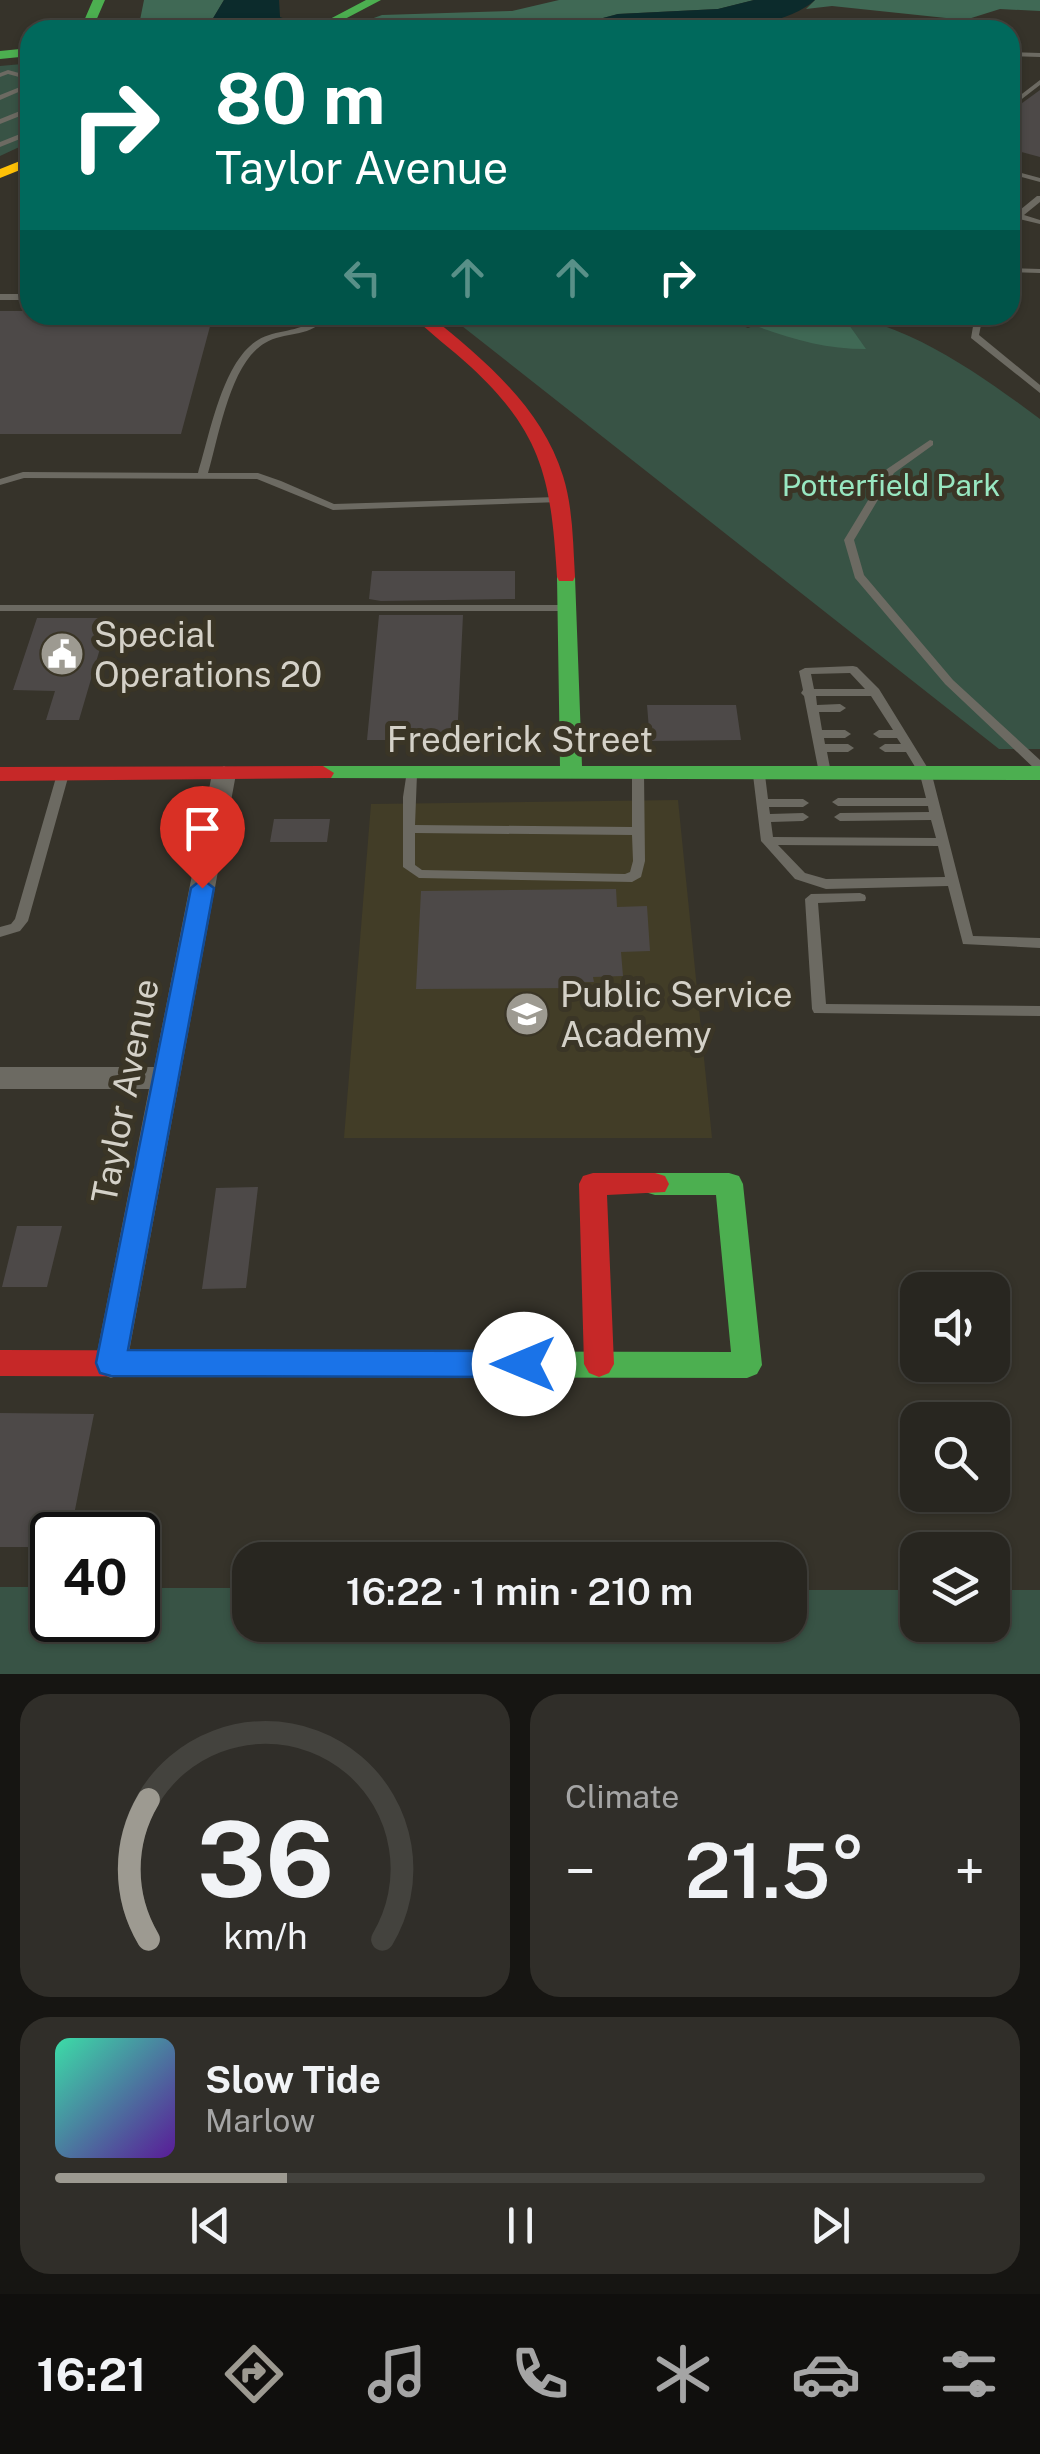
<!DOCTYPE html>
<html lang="en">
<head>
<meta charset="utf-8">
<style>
	body { margin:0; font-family:"Public Sans",sans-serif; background:#302e29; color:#f1f3f6; height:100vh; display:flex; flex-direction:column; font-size:38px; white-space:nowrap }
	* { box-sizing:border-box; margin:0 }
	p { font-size:32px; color:#a5a5a5 }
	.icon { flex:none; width:55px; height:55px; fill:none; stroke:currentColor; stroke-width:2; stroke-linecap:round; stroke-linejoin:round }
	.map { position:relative; height:1674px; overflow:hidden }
	.panel { display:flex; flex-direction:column; gap:20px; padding:20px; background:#161512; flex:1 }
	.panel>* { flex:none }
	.guide { position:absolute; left:20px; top:20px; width:1000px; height:305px; border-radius:30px; box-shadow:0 2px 8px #0004,0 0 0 2px #44433e; background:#00695c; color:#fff; overflow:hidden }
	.fabs { position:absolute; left:900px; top:1272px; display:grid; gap:20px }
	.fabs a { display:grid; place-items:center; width:110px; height:110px; border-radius:20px; background:#282620; box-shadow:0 2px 8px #0004,0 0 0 2px #44433e; font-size:50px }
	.speed { position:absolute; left:30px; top:1512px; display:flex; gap:20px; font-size:50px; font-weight:700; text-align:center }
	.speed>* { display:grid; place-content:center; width:130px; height:130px; border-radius:50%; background:#282620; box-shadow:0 2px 8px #0004,0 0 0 2px #44433e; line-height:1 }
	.speed .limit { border:5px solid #111; border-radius:15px; background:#fff; color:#111 }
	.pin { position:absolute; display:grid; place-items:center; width:85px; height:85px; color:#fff; margin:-102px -42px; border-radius:50% 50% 50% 0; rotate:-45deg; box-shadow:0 0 10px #0007 }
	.pin .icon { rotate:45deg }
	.me { position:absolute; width:110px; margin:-55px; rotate:270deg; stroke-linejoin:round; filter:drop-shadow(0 0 8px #0008) }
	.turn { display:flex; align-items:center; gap:35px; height:210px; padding:0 30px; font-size:45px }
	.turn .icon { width:130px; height:130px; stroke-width:2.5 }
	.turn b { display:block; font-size:70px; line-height:85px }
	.lanes { display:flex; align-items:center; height:95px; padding:0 30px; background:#0003; justify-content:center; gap:50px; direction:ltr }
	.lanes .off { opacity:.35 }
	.big { font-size:75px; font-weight:600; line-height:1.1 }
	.panel .tile { flex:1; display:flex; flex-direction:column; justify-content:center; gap:15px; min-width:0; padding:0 35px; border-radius:30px; background:#302e29 }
	.panel .dial { align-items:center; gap:0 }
	.dial svg { height:260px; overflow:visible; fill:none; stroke:#44433e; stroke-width:7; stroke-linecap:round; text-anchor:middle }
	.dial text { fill:#f1f3f6; stroke:none }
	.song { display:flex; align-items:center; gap:30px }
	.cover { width:120px; height:120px; border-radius:15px; background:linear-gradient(135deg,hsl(160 70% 55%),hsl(270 70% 35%)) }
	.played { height:10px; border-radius:5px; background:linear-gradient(90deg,#9d9a91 25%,#44433e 25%) }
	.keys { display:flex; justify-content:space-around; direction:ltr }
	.heat { display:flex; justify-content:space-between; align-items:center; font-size:55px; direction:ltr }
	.panel .tiles { flex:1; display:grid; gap:20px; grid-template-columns:1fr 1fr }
	.tile:last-child { grid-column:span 2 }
	.trip { position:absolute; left:232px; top:1542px; width:575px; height:100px; border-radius:30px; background:#282620; box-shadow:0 2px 8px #0004,0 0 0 2px #44433e; font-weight:600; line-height:100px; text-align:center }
	.dock { display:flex; height:160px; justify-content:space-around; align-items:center; background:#100f0d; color:#a5a5a5 }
	.dock .icon { width:70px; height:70px }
	.dock .selected { color:#9d9a91 }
	.dock b { font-size:45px; color:#f1f3f6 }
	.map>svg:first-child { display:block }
	.built { fill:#423d27 }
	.green { fill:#385345 }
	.forest { fill:#406955 }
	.water { fill:#0c2b2c }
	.building { fill:#4d4948 }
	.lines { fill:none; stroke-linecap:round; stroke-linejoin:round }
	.lane { fill:#6c6a62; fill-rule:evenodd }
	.street { fill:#6c6a62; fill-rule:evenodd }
	.fast { fill:#4caf50; fill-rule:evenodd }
	.slow { fill:#ffc107; fill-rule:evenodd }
	.jam { fill:#c62828; fill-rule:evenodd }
	.route { fill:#1a73e8; stroke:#114b97; stroke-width:2.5 }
	.labels { text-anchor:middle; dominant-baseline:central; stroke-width:10; stroke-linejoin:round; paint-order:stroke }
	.far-park-label { font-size:30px; fill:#98e7c1; stroke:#3a3526 }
	.poi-label { font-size:35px; fill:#d4d1c8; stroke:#3a3526; text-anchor:start }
	.street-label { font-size:35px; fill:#d4d1c8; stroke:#3a3526 }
</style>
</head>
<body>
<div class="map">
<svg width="1040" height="1674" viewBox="0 0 1040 1674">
	<rect width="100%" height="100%" fill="#36332a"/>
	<!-- built -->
	<path class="built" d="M678 800 712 1138H344L371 804Z"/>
	<!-- green -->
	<path class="green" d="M22 64 30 67V142L0 156V66Z
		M448 315H714L748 328C851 280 959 359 1040 419V749H999Z
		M0 1587H52V1620H138V1588H250V1625H790V1590H917L918 1625H992L993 1590H1040V1674H0Z"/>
	<!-- forest -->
	<path class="forest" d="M144 0H224L206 30H138Z
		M559 0H754L718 9 618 14 558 30H350L349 27 382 15 512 11Z
		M815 0H1040V11L1000 9 965 20 832 6 806 9Z
		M727 315H842L866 349C815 349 774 333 727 315Z"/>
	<!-- water -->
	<path class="water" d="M224 0H279L280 17 315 30H206Z
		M754 0H815C768 43 621 30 558 30L618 14 718 9Z"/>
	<!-- building -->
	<path class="building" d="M1040 90V157L1010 149V112Z
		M0 311H30V315H137L136 319H212L181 434H0Z
		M372 571H515V599L381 601 369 599Z
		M379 615H463L457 740H367Z
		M37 618H109L79 720H46L55 691 13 690Z
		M647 705H736L741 740 650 741Z
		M274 819H330L327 842H270Z
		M616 889 617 907 647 906 650 951 621 952 623 976 593 977 594 982H573V988L416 989 421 891Z
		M258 1187 246 1288 202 1289 216 1188Z
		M17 1226H62L47 1287H2Z
		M0 1413 94 1414 70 1535H52V1547H0Z"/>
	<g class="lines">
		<!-- lane -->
		<path class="lane" d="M1010 52 1040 53V57L1010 56Z
			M8 70 30 76V80L8 74 0 77V73Z
			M1040 80V85L1010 108V103Z
			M30 83V87L0 100V95Z
			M30 107V112L0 124V119Z
			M30 130V135L0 147V142Z
			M1010 170 1040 178V182L1010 174Z
			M1037 196H1040V202L1024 215 1040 220V224L1015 218V214Z
			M1010 268 1040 269V273L1010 272Z
			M0 294H30V300H0Z
			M314 315H322L324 320C307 338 285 331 265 343 230 363 219 436 208 473H258L281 481 334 504 557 497 562 500 561 502 333 510 257 479 24 478 0 485V479L23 472 198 473C210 435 222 362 258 340 276 329 298 333 316 319Z
			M975 315H983L979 335 1040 385V393L971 338Z
			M930 440 933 441V445L894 473 854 540 864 575 953 680 1040 760V771L1036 770 945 684 855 578 844 540 887 469Z
			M0 605H565L570 608 565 611H0Z
			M853 666 857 667 879 689 932 775 973 936 1040 938V948L963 944 948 886 826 889 795 879 761 841 753 775 759 771 765 775 768 799H803L809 803 803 807H769L770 814 803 813 809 817 803 821 771 822 773 837 936 838 931 820 840 821 834 817 840 813 929 812 928 806H838L832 802 838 798H926L920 775 906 752H885L879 748 885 744H901L897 738H879L873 734 879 730H893L871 696H816L817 705 840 704 846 708 840 712H819L822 730H845L851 734 845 738H824L825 744H848L854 748 848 752H827L831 773 825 777 819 773 804 696 801 693 803 690 799 671 805 668ZM850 673 865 689H814L811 674ZM778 845 938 846 945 877 826 879 805 873Z
			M638 769 644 773 645 861 641 877 632 882 419 878 403 867V797L407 771H415L417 774 415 825 632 827V773ZM415 833 632 835 633 861 630 872 625 874 422 870 415 865Z
			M63 770 69 774 28 921 20 931 0 937V927L11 924 15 919 57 774Z
			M860 893 865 895 866 898 865 901 818 903 826 1004 1040 1006V1016L814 1013 812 1009 805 899 811 894Z"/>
		<!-- street -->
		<path class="street" d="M224 766 236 774 127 1363 123 1373 111 1378 99 1373 95 1363 149 1089H0V1067H154L212 774Z"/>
		<!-- fast -->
		<path class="fast" d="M93 0H105L92 30H80Z
			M366 0H381L324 30H309Z
			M30 48V56L0 59V51Z
			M566 571 575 577 582 766H1040V780L315 778 312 773 315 768 323 766H560L557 577Z
			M655 1173H729L739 1176 743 1184 762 1365 757 1374 747 1378 330 1377 320 1373 315 1364 320 1355 330 1351 731 1352 716 1195H655L645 1192 641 1184 645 1176Z"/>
		<!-- slow -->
		<path class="slow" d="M30 157V166L0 178V169Z"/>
		<!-- jam -->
		<path class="jam" d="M412 315H429C483 359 542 407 563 476 573 508 573 543 575 577L573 581H559L557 577C551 482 544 435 471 367 452 349 430 334 412 315Z
			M323 766 334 773 331 778 0 781V767Z
			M593 1173H655L665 1176 669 1184 665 1192 607 1195 614 1364 609 1373 599 1377 589 1373 584 1364 579 1184 583 1176Z
			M0 1350 330 1351 340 1355 345 1364 340 1373 330 1377 0 1376Z"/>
	</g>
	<!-- route -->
	<path class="route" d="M202 879 214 888 128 1350 524 1351 534 1354 539 1364 534 1374 524 1377 111 1376 100 1373 96 1363 191 888Z"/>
	<!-- icons -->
	<defs>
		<symbol id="civic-disc" viewBox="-11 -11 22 22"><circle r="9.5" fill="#9d9a91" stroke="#3a3526"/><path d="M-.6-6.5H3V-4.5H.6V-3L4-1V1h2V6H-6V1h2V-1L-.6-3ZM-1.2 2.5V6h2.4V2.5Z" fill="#fff"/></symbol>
		<symbol id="school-disc" viewBox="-11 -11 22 22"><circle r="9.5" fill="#9d9a91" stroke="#3a3526"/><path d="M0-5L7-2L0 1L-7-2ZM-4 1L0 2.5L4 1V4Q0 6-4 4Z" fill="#fff"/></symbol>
	</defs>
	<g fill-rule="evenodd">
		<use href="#civic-disc" x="37" y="629" width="50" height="50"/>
		<use href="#school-disc" x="502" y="989" width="50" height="50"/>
	</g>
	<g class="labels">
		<!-- far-park labels -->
		<g class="far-park-label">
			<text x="891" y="485">Potterfield Park</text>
		</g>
		<!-- poi labels -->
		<g class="poi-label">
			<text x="94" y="634">Special<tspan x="94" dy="40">Operations 20</tspan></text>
			<text x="560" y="994">Public Service<tspan x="560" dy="40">Academy</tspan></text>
		</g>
		<!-- street labels -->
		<g class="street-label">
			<text x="520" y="739">Frederick Street</text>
			<text transform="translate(125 1091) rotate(-79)">Taylor Avenue</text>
		</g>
	</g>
</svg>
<div class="fabs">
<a><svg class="icon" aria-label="sound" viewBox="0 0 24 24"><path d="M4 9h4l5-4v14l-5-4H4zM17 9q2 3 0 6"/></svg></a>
<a><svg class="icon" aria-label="search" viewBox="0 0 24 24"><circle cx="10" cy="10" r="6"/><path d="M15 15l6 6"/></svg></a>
<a><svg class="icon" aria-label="layers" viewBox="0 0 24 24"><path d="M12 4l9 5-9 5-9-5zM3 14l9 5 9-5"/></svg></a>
</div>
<div class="speed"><div class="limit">40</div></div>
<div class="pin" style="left:202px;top:888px;background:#d93025"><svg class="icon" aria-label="arrive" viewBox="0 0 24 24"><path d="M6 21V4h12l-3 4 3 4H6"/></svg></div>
<svg class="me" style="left:524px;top:1364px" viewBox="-20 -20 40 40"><circle r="19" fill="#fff"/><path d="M0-13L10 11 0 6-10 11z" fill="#1a73e8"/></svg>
<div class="trip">16:22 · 1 min · 210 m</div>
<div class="guide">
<div class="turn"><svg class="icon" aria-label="right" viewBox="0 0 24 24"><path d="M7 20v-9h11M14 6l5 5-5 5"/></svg><div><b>80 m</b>Taylor Avenue</div></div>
<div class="lanes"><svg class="icon off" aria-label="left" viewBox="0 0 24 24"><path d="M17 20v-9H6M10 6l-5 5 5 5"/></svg><svg class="icon off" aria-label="ahead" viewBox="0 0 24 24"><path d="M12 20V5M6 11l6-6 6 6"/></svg><svg class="icon off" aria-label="ahead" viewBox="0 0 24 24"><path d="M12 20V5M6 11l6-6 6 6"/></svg><svg class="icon" aria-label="right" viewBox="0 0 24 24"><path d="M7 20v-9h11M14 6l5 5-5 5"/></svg></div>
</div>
</div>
<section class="panel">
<div class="tiles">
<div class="tile dial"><svg viewBox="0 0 100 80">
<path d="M14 69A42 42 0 1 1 86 69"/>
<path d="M14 69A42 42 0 0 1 14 26" stroke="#9d9a91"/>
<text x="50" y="56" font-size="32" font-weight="700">36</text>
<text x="50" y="72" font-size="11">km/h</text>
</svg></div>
<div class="tile"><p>Climate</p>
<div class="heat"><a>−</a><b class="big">21.5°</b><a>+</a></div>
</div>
<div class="tile">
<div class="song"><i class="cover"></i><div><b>Slow Tide</b><p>Marlow</p></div></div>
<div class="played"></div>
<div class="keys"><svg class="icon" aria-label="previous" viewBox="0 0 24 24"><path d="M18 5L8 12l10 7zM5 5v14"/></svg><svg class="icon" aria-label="pause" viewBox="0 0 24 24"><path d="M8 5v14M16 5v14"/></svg><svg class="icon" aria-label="next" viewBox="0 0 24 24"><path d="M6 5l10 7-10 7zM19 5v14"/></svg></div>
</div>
</div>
</section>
<nav class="dock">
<b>16:21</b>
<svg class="icon selected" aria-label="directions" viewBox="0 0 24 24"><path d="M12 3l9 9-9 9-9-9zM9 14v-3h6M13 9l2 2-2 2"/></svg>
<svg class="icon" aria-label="music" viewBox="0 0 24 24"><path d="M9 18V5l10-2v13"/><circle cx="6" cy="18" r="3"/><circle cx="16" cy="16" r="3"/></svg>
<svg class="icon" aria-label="phone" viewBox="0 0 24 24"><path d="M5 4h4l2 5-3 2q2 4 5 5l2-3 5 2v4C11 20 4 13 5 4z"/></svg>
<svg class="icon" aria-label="climate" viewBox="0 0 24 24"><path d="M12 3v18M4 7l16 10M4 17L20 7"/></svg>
<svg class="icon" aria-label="car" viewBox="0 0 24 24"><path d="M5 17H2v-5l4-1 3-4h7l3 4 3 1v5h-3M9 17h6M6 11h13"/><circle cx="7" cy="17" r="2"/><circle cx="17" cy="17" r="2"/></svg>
<svg class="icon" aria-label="filters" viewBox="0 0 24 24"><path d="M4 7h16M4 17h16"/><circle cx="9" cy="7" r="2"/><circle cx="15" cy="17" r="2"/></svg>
</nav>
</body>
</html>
